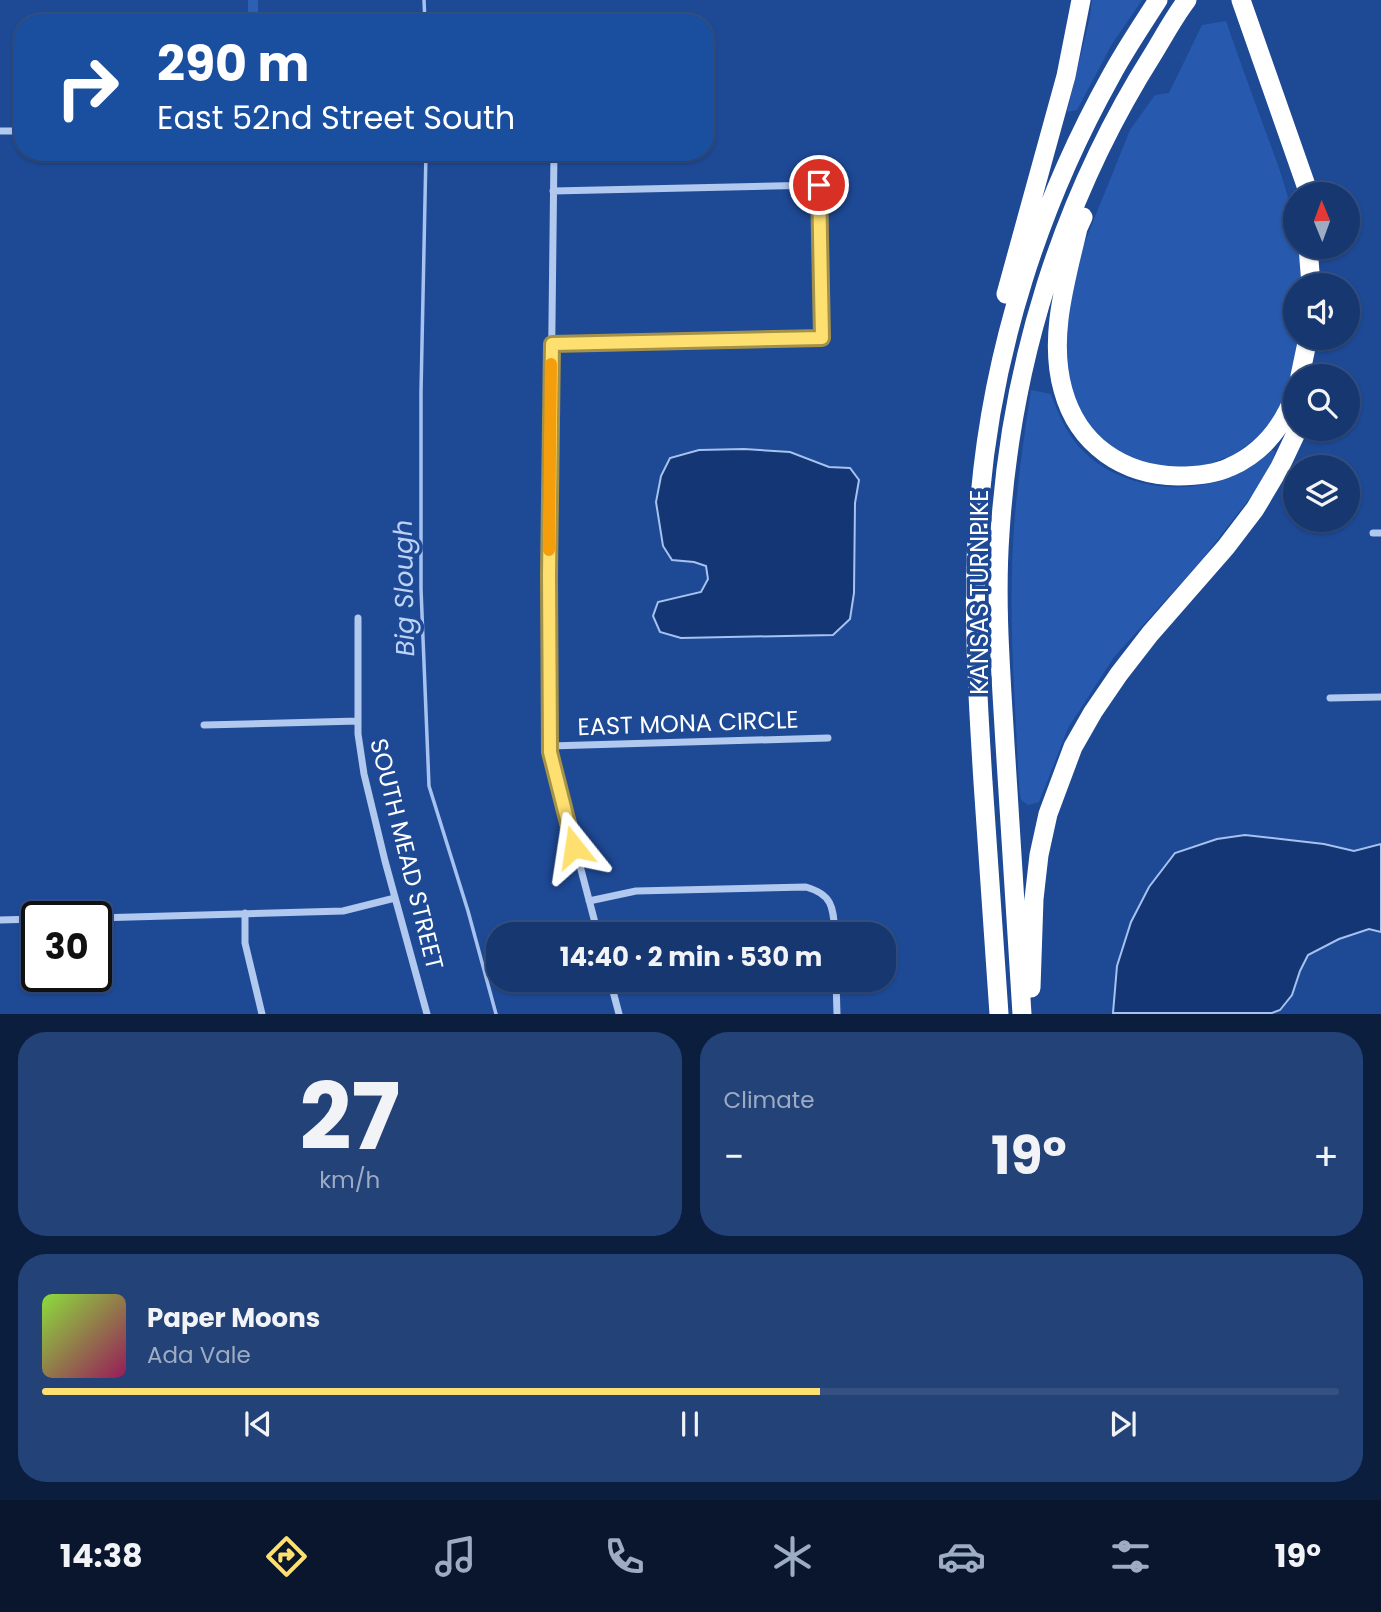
<!DOCTYPE html>
<html lang="en">
<head>
<meta charset="utf-8">
<style>
	body { margin:0; font-family:Poppins,sans-serif; background:#234278; color:#f1f3f6; height:100vh; display:flex; flex-direction:column; font-size:26px; white-space:nowrap }
	* { box-sizing:border-box; margin:0 }
	p { font-size:23px; color:#9eacc3 }
	.icon { flex:none; width:38px; height:38px; fill:none; stroke:currentColor; stroke-width:2; stroke-linecap:round; stroke-linejoin:round }
	.map { position:relative; height:1014px; overflow:hidden }
	.sheet { display:flex; flex-direction:column; gap:18px; padding:18px; background:#0c1e3e; flex:1 }
	.sheet>* { flex:none }
	.hud { position:absolute; left:14px; top:14px; width:700px; height:147px; border-radius:28px; box-shadow:0 2px 5px #0004,0 0 0 2px #355183; background:#1a4fa0; color:#fff; overflow:hidden }
	.needle { width:46px; rotate:359deg }
	.tools { position:absolute; left:1283px; top:182px; display:grid; gap:14px }
	.tools a { display:grid; place-items:center; width:77px; height:77px; border-radius:50%; background:#163770; box-shadow:0 2px 5px #0004,0 0 0 2px #355183; font-size:35px }
	.speed { position:absolute; left:21px; top:901px; display:flex; gap:14px; font-size:35px; font-weight:700; text-align:center }
	.speed>* { display:grid; place-content:center; width:91px; height:91px; border-radius:50%; background:#163770; box-shadow:0 2px 5px #0004,0 0 0 2px #355183; line-height:1 }
	.speed .limit { border:4px solid #111; border-radius:10px; background:#fff; color:#111 }
	.pin { position:absolute; display:grid; place-items:center; width:60px; height:60px; color:#fff; margin:-30px; border:4px solid #fff; border-radius:50%; box-shadow:0 2px 7px #0007 }
	.me { position:absolute; width:77px; margin:-38px; rotate:345deg; stroke-linejoin:round; filter:drop-shadow(0 0 5px #0008) }
	.turn { display:flex; align-items:center; gap:24px; height:147px; padding:0 28px; font-size:32px }
	.turn .icon { width:91px; height:91px; stroke-width:2.5 }
	.turn b { display:block; font-size:49px; line-height:60px }
	.big { font-size:52px; font-weight:700; line-height:1.1 }
	.sheet .tile { flex:1; display:flex; flex-direction:column; justify-content:center; gap:10px; min-width:0; padding:0 24px; border-radius:28px; background:#234278 }
	.sheet .dial { align-items:center; gap:0 }
	.dial b { font-size:91px; line-height:1 }
	.song { display:flex; align-items:center; gap:21px }
	.cover { width:84px; height:84px; border-radius:10px; background:linear-gradient(135deg,hsl(90 70% 55%),hsl(330 70% 35%)) }
	.played { height:7px; border-radius:4px; background:linear-gradient(90deg,#fee070 60%,#355183 60%) }
	.keys { display:flex; justify-content:space-around; direction:ltr }
	.heat { display:flex; justify-content:space-between; align-items:center; font-size:38px; direction:ltr }
	.sheet .tiles { flex:1; display:grid; gap:18px; grid-template-columns:1fr 1fr }
	.tile:last-child { grid-column:span 2 }
	.trip { position:absolute; left:486px; top:922px; width:410px; height:70px; border-radius:28px; background:#163770; box-shadow:0 2px 5px #0004,0 0 0 2px #355183; font-weight:700; line-height:70px; text-align:center }
	.dock { display:flex; height:112px; justify-content:space-around; align-items:center; background:#09162d; color:#9eacc3 }
	.dock .icon { width:49px; height:49px }
	.dock .on { color:#fee070 }
	.dock b { font-size:32px; color:#f1f3f6 }
	.map>svg:first-child { display:block }
	.green { fill:#275aae }
	.water { fill:#143674; stroke:#a5c2f0; stroke-width:2 }
	.lines { fill:none; stroke-linecap:round; stroke-linejoin:round }
	.stream { stroke:#a5c2f0; stroke-width:3.5 }
	.building { fill:#2d5fb3 }
	.street { stroke:#b1c8ef; stroke-width:7 }
	.highway { stroke:#fff; stroke-width:19 }
	.route-casing { stroke:#a59249; stroke-width:18 }
	.route { stroke:#fee070; stroke-width:12 }
	.slow { stroke:#f59e0b; stroke-width:12 }
	.labels { text-anchor:middle; dominant-baseline:central; stroke-width:7; stroke-linejoin:round; paint-order:stroke }
	.street-label { font-size:24px; fill:#fff; stroke:#1e4995 }
	.water-label { font-size:26px; font-style:italic; fill:#bdd3f6; stroke:#1e4995 }
</style>
</head>
<body>
<div class="map">
<svg width="1381" height="1014" viewBox="0 0 1381 1014">
	<rect width="100%" height="100%" fill="#1e4995"/>
	<!-- green -->
	<path class="green" d="M1092 0H1142L1112 44 1077 110 1067 112 1090 17Z
		M1226 21C1238 56 1251 92 1264 127 1278 166 1295 205 1295 247H1299L1301 285H1295V338H1298L1296 358 1284 397 1273 419 1257 438 1235 454 1209 464 1188 468 1163 467 1138 461 1121 453 1105 441 1089 426 1078 410 1068 372 1065 319 1080 254 1130 130 1155 95 1169 93 1202 25Z
		M1031 390 1051 394C1059 416 1068 437 1085 453 1134 499 1224 499 1271 450L1275 451 1272 462 1253 494 1200 562 1114 657 1068 728 1039 802 1028 805 1021 800 1019 786C1016 715 1010 643 1012 571 1013 511 1022 450 1031 390Z"/>
	<!-- water -->
	<path class="water" d="M744 449 790 452 829 467 850 468 859 480 855 503 854 593 850 619 833 635 681 638 660 632 653 616 658 602 701 592 708 579 706 566 694 562 672 560 663 546 656 502 661 476 670 458 699 450Z
		M1245 835 1324 844 1354 851 1381 844V932L1369 929 1339 939 1308 955 1300 971 1292 995 1280 1010 1272 1013H1113L1117 966 1131 922 1149 887 1175 853 1217 839Z"/>
	<g class="lines">
		<!-- stream -->
		<path class="stream" d="M424 0 425 23
			M426 152 421 392V589L429 786 468 911 496 1014"/>
	</g>
	<!-- building -->
	<path class="building" d="M248 0H258V21H248Z"/>
	<g class="lines">
		<!-- street -->
		<path class="street" d="M0 131H23
			M554 152 549 574 550 752 598 934
			M552 344 822 338 819 185 553 191
			M1373 533H1381
			M358 618V734L364 774 385 861 427 1014
			M1330 698 1381 697
			M204 725 358 721
			M550 746 828 738
			M589 901 636 891 806 887C834 895 833 909 835 934
			M245 913V943L262 1014
			M96 918 343 911 395 898
			M0 920 37 919
			M610 980 619 1014
			M836 980 837 1014"/>
		<!-- highway -->
		<path class="highway" d="M1241 0 1309 194
			M1083 217 1078 228C1066 280 1048 337 1063 390 1078 445 1123 475 1178 476 1195 476 1213 475 1230 467 1262 453 1283 426 1295 394
			M1308 247 1311 285
			M1006 294 1066 76 1081 0
			M1300 376 1308 338
			M1031 988 1034 899 1039 855 1048 814 1073 747 1093 712 1119 674 1150 634 1226 547 1255 509 1280 467 1298 429
			M999 1014C993 936 988 859 983 782 977 687 971 591 980 497 993 349 1039 205 1111 76 1125 50 1142 25 1158 0
			M1022 1014C1016 924 1010 834 1005 744 1001 674 995 603 1000 533 1011 362 1062 198 1153 54 1164 36 1174 17 1187 0"/>
	</g>
	<g class="lines">
		<defs>
			<path id="route" d="M574 847 550 752 549 575 552 344 822 338 819 185"/>
		</defs>
		<!-- route casing -->
		<use href="#route" class="route-casing"/>
		<!-- route -->
		<use href="#route" class="route"/>
		<!-- slow -->
		<path class="slow" d="M549 550 551 364"/>
	</g>
	<g class="labels">
		<!-- street labels -->
		<g class="street-label">
			<text transform="translate(979 592) rotate(-90)">KANSAS TURNPIKE</text>
			<text transform="translate(688 723) rotate(-2)">EAST MONA CIRCLE</text>
			<text transform="translate(407 854) rotate(76)">SOUTH MEAD STREET</text>
		</g>
		<!-- water labels -->
		<g class="water-label">
			<text transform="translate(404 588) rotate(-91)">Big Slough</text>
		</g>
	</g>
</svg>
<div class="tools">
<a><svg class="needle" viewBox="-14 -14 28 28"><path d="M0-13l5 13h-10z" fill="#e53935"/><path d="M0 13l5-13h-10z" fill="#9eacc3"/></svg></a>
<a><svg class="icon" aria-label="sound" viewBox="0 0 24 24"><path d="M4 9h4l5-4v14l-5-4H4zM17 9q2 3 0 6"/></svg></a>
<a><svg class="icon" aria-label="search" viewBox="0 0 24 24"><circle cx="10" cy="10" r="6"/><path d="M15 15l6 6"/></svg></a>
<a><svg class="icon" aria-label="layers" viewBox="0 0 24 24"><path d="M12 4l9 5-9 5-9-5zM3 14l9 5 9-5"/></svg></a>
</div>
<div class="speed"><div class="limit">30</div></div>
<div class="pin" style="left:819px;top:185px;background:#d93025"><svg class="icon" aria-label="arrive" viewBox="0 0 24 24"><path d="M6 21V4h12l-3 4 3 4H6"/></svg></div>
<svg class="me" style="left:574px;top:847px" viewBox="-20 -20 40 40"><path d="M0-17L14 15 0 8-14 15z" fill="#fee070" stroke="#fff" stroke-width="4"/></svg>
<div class="trip">14:40 · 2 min · 530 m</div>
<div class="hud">
<div class="turn"><svg class="icon" aria-label="right" viewBox="0 0 24 24"><path d="M7 20v-9h11M14 6l5 5-5 5"/></svg><div><b>290 m</b>East 52nd Street South</div></div>
</div>
</div>
<section class="sheet">
<div class="tiles">
<div class="tile dial"><b>27</b><p>km/h</p></div>
<div class="tile"><p>Climate</p>
<div class="heat"><a>−</a><b class="big">19°</b><a>+</a></div>
</div>
<div class="tile">
<div class="song"><i class="cover"></i><div><b>Paper Moons</b><p>Ada Vale</p></div></div>
<div class="played"></div>
<div class="keys"><svg class="icon" aria-label="previous" viewBox="0 0 24 24"><path d="M18 5L8 12l10 7zM5 5v14"/></svg><svg class="icon" aria-label="pause" viewBox="0 0 24 24"><path d="M8 5v14M16 5v14"/></svg><svg class="icon" aria-label="next" viewBox="0 0 24 24"><path d="M6 5l10 7-10 7zM19 5v14"/></svg></div>
</div>
</div>
</section>
<nav class="dock">
<b>14:38</b>
<svg class="icon on" aria-label="directions" viewBox="0 0 24 24"><path d="M12 3l9 9-9 9-9-9zM9 14v-3h6M13 9l2 2-2 2"/></svg>
<svg class="icon" aria-label="music" viewBox="0 0 24 24"><path d="M9 18V5l10-2v13"/><circle cx="6" cy="18" r="3"/><circle cx="16" cy="16" r="3"/></svg>
<svg class="icon" aria-label="phone" viewBox="0 0 24 24"><path d="M5 4h4l2 5-3 2q2 4 5 5l2-3 5 2v4C11 20 4 13 5 4z"/></svg>
<svg class="icon" aria-label="climate" viewBox="0 0 24 24"><path d="M12 3v18M4 7l16 10M4 17L20 7"/></svg>
<svg class="icon" aria-label="car" viewBox="0 0 24 24"><path d="M5 17H2v-5l4-1 3-4h7l3 4 3 1v5h-3M9 17h6M6 11h13"/><circle cx="7" cy="17" r="2"/><circle cx="17" cy="17" r="2"/></svg>
<svg class="icon" aria-label="filters" viewBox="0 0 24 24"><path d="M4 7h16M4 17h16"/><circle cx="9" cy="7" r="2"/><circle cx="15" cy="17" r="2"/></svg>
<b>19°</b>
</nav>
</body>
</html>
